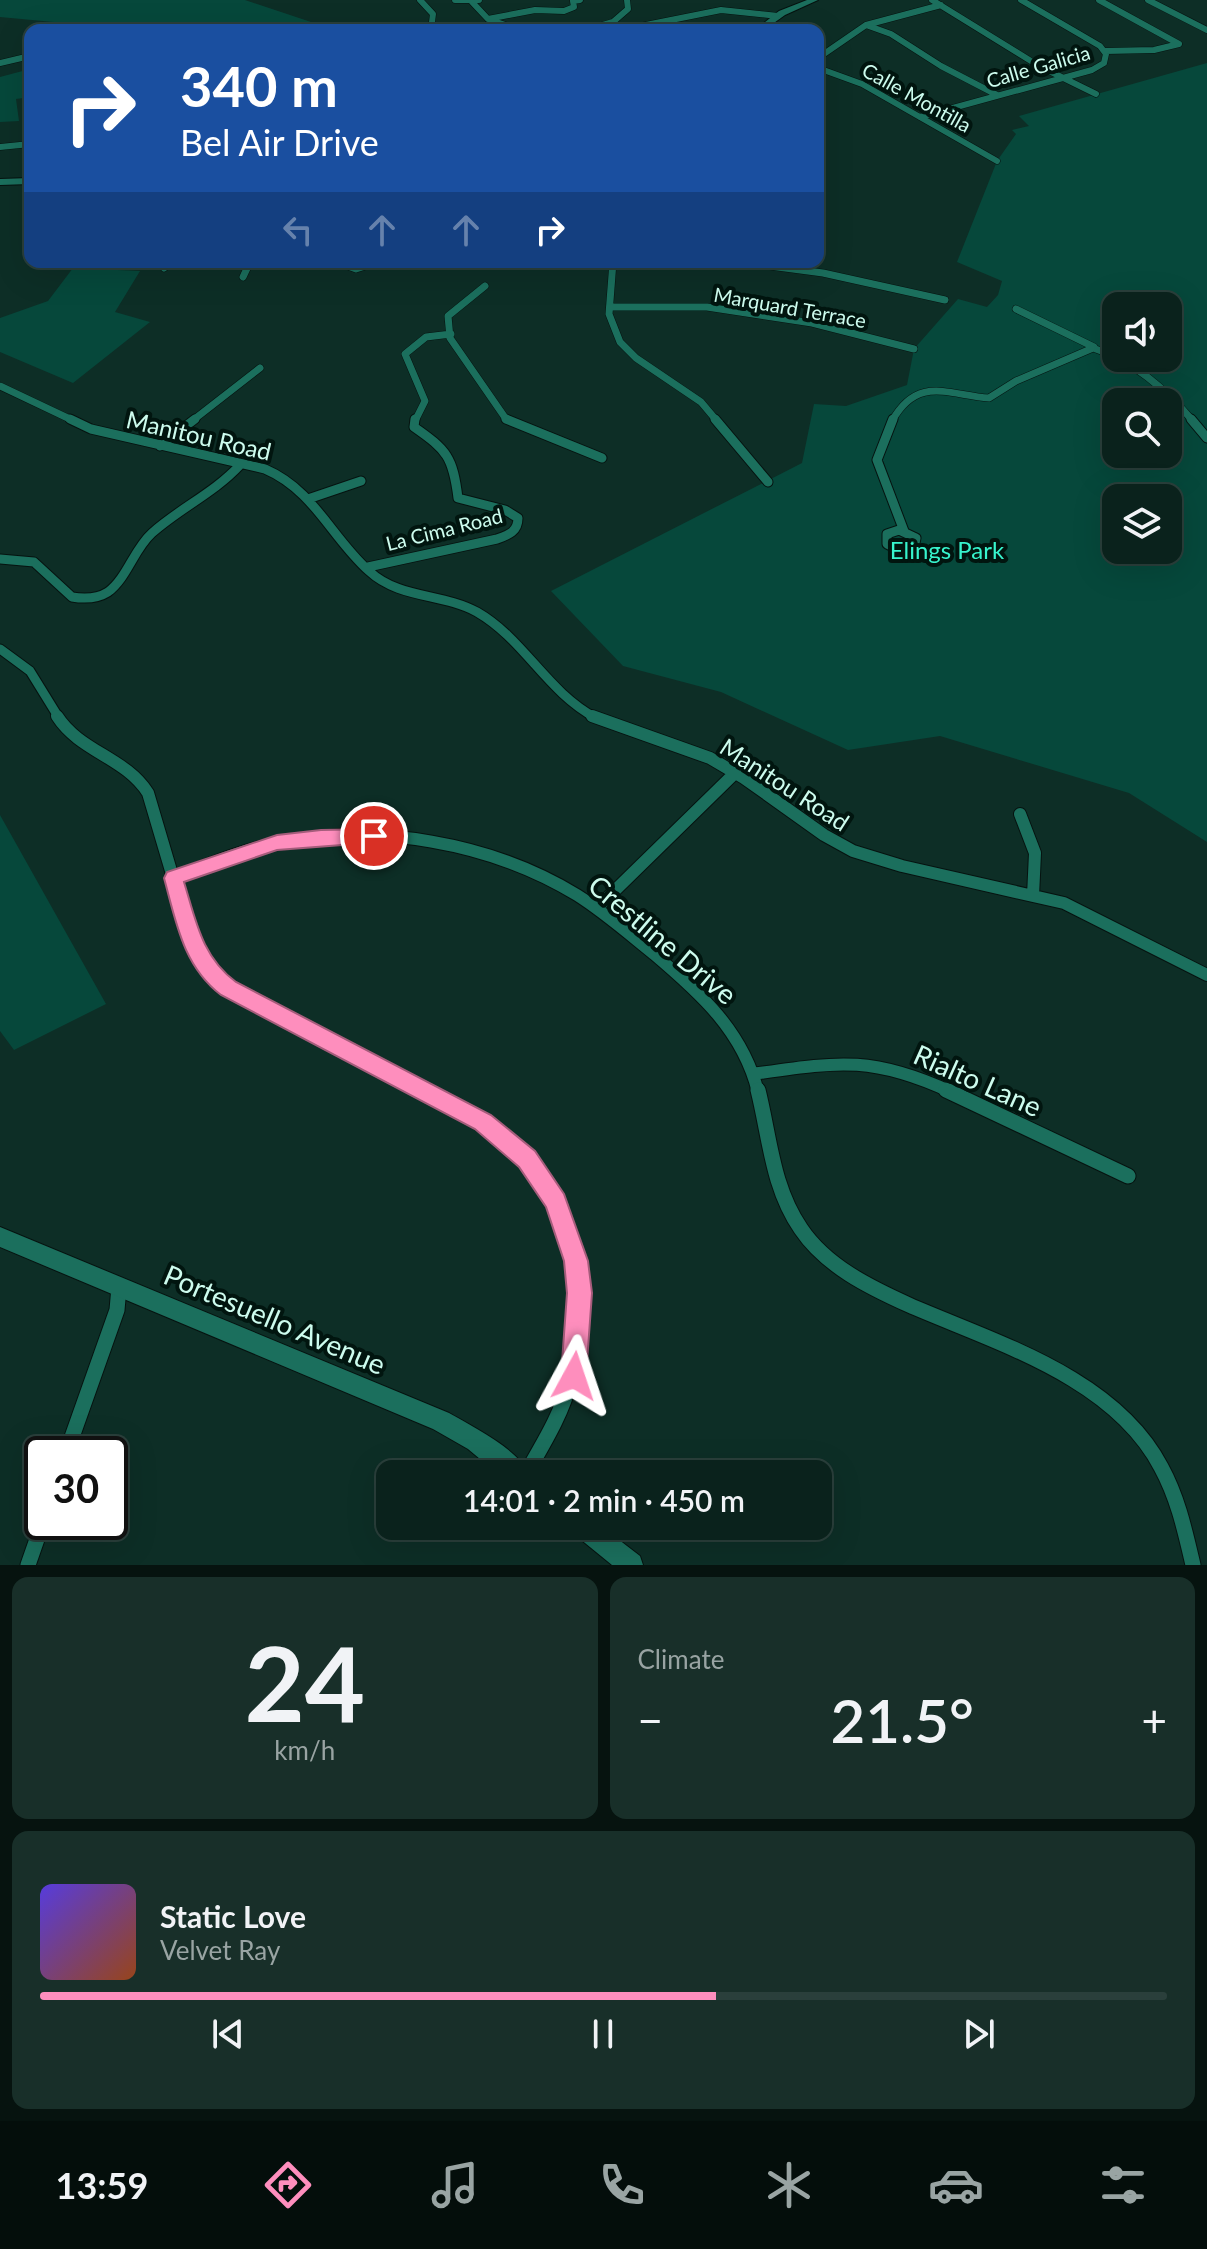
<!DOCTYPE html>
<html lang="en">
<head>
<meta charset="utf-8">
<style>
	body { margin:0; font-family:Lato,sans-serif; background:#182f29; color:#f1f3f6; height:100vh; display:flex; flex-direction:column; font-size:30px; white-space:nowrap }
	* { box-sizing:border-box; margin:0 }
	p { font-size:26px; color:#99a4a3 }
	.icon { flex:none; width:44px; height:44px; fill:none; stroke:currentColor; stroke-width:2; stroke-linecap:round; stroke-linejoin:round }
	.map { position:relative; height:1565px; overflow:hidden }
	.panel { display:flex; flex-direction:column; gap:12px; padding:12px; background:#06130f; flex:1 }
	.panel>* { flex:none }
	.guide { position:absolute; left:24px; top:24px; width:800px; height:244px; border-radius:16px; box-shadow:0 8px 32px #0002,0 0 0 2px #2a3f3b; background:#1a4fa0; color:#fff; overflow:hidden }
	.controls { position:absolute; left:1102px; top:292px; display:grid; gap:16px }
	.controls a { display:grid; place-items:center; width:80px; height:80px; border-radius:16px; background:#0a221c; box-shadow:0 8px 32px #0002,0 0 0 2px #2a3f3b; font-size:40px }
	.speed { position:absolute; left:24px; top:1436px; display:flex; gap:16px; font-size:40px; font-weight:700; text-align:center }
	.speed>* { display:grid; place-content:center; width:104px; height:104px; border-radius:50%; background:#0a221c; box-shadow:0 8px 32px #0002,0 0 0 2px #2a3f3b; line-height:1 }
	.speed .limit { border:4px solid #111; border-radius:12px; background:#fff; color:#111 }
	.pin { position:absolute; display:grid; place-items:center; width:68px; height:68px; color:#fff; margin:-34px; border:4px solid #fff; border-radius:50%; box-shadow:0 2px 8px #0007 }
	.me { position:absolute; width:88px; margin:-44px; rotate:5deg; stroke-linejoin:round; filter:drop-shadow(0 0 6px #0008) }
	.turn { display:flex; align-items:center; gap:28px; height:168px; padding:0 24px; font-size:36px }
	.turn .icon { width:104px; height:104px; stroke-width:2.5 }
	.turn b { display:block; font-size:56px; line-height:68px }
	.lanes { display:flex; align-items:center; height:76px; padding:0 24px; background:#0003; justify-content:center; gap:40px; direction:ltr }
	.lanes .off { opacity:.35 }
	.big { font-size:60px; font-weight:600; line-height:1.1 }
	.panel .card { flex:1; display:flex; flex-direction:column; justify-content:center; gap:12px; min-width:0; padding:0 28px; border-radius:16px; background:#182f29 }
	.panel .dial { align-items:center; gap:0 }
	.dial b { font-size:104px; line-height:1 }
	.song { display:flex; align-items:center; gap:24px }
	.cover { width:96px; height:96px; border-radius:12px; background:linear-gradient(135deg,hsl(250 70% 55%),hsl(20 70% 35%)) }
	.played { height:8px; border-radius:4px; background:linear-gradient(90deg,#fe8ebd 60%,#2a3f3b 60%) }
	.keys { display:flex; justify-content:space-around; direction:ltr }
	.heat { display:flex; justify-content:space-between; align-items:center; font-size:44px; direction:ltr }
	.panel .tiles { flex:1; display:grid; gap:12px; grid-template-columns:1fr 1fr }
	.card:last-child { grid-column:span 2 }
	.trip { position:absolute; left:376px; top:1460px; width:456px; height:80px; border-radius:16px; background:#0a221c; box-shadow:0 8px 32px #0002,0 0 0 2px #2a3f3b; font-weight:600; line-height:80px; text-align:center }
	.tabs { display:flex; height:128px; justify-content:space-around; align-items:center; background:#040e0b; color:#99a4a3 }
	.tabs .icon { width:56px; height:56px }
	.tabs .on { color:#fe8ebd }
	.tabs b { font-size:36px; color:#f1f3f6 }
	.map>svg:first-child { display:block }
	.green { fill:#06483b; fill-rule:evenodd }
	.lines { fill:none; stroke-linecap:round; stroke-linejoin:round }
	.street-far4-casing { stroke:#061310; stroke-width:7 }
	.street-far3-casing { stroke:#061310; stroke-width:8 }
	.street-far2-casing { stroke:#061310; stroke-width:11 }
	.street-far1-casing { stroke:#061310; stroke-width:14 }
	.street-casing { stroke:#061310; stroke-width:17 }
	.secondary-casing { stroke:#061310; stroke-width:2 }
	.street-far4 { stroke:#1b6f5d; stroke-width:6 }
	.street-far3 { stroke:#1b6f5d; stroke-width:7 }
	.street-far2 { stroke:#1b6f5d; stroke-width:9 }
	.street-far1 { stroke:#1b6f5d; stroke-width:12 }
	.street { stroke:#1b6f5d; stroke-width:15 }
	.secondary { fill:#1b6f5d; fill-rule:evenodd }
	.route { fill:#fe8ebd; stroke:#a55c7b; stroke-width:2 }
	.labels { text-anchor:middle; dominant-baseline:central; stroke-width:8; stroke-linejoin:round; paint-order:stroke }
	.far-street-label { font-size:20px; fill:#cdfcee; stroke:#01150f }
	.street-label { font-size:24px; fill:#cdfcee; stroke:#01150f }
	.park-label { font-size:24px; fill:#37f4cd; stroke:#01150f }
	.near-street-label { font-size:28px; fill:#cdfcee; stroke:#01150f }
</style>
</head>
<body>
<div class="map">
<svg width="1207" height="1565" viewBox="0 0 1207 1565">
	<rect width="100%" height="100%" fill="#0d2e26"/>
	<!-- green -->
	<path class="green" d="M0 0H245L335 30H81L64 23 0 17Z
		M1207 63V842L1129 793 940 736 848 750 721 692 623 666 551 591 802 463 814 404 846 406 907 385 914 349 958 299 987 307 998 295 1002 281 957 262 997 161 1016 134 1012 130 1029 126 1019 116ZM1116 306H1168V358H1116ZM1116 402H1168V454H1116ZM1116 498H1168V550H1116Z
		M30 69V97L16 99 19 121 0 122V77Z
		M73 268 140 271 115 312 150 322 73 383 0 352V318L48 301Z
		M0 815 106 1004 14 1050 0 1031Z"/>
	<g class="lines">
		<defs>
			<path id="street-far4" d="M420 0 433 14 431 30
				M455 0H479
				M932 0 1039 66 1096 94
				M1099 0 1179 44 1154 50 1105 51
				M1148 0 1207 30
				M472 2 488 19 519 30
				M488 19 535 10 564 11 574 7 573 1 580 0
				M607 25 631 28 721 10 778 16
				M866 25 891 34 941 66 997 95
				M586 30 613 22 628 9 627 0
				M818 58 866 25 941 5
				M0 63 30 56
				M818 68 862 84 997 161
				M920 117 1092 70 1104 63 1106 54 1100 46 1021 0
				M0 147 30 144"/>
			<path id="street-far3" d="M337 262 356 269 378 262
				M613 262 609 314 620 342 636 358 701 402 717 421
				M740 262 823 273 945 300
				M164 268 172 262
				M243 277 250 262
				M485 286 448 316 450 338 506 419 511 421
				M611 307H707L812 323 914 349
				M1016 309 1094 347
				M0 386 74 421
				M192 421 260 368
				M415 421 425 401 405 354 426 337 451 334
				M892 421C918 375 948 395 989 398L1016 381 1093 348C1134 361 1165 389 1193 421"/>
			<path id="street-far2" d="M70 419 91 429 265 469C314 490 331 537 369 571 399 599 442 593 477 612 524 639 547 692 596 718
				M506 419 602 458
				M715 419 768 482
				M893 419 877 460 904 531
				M1191 419 1207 438
				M160 446 195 419
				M308 499 361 481
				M899 530 916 538 914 548 899 550 887 544V534Z
				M0 559 34 562 72 597C84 599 97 599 108 592 127 578 134 549 152 533 180 508 214 493 240 465
				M368 567 497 539C508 535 518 532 518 518L505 510 458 498C453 457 447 450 414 427L415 419
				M0 649 30 671 59 718"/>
			<path id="street-far1" d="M57 716C80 752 125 757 148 793L195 952 213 977 229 989 426 1092
				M592 716 710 758 744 778 824 835 853 851 902 866 1064 903 1207 975
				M1020 814 1035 853 1033 896
				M173 878C207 865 241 850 277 843 376 823 490 842 577 895 604 912 629 934 654 954 700 993 743 1031 758 1092
				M597 908 736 772
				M753 1074C837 1062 871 1055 951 1092"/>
			<path id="street" d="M422 1090C442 1100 464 1109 482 1121 567 1177 595 1287 570 1381 562 1414 543 1444 526 1474
				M758 1090C770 1138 772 1187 801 1229 826 1266 869 1287 909 1305 996 1343 1114 1377 1161 1467 1178 1498 1185 1531 1193 1565
				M946 1090 1128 1176
				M66 1454 117 1310 119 1287
				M28 1565 43 1522"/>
			<path id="secondary" d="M807 0H818L785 15 764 30H755L779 11Z
				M30 178V184L0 185V179Z
				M0 1227 449 1413C472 1426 519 1450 529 1474H498L468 1449 433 1429 0 1247Z
				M570 1526H601L640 1556 643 1565H612L574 1534Z"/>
		</defs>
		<!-- street-far4 casing -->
		<use href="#street-far4" class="street-far4-casing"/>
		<!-- street-far3 casing -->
		<use href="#street-far3" class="street-far3-casing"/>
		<!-- street-far2 casing -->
		<use href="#street-far2" class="street-far2-casing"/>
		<!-- street-far1 casing -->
		<use href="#street-far1" class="street-far1-casing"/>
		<!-- street casing -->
		<use href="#street" class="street-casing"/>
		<!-- secondary casing -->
		<use href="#secondary" class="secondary-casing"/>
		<!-- street-far4 -->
		<use href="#street-far4" class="street-far4"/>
		<!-- street-far3 -->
		<use href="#street-far3" class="street-far3"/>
		<!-- street-far2 -->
		<use href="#street-far2" class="street-far2"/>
		<!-- street-far1 -->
		<use href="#street-far1" class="street-far1"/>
		<!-- street -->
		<use href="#street" class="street"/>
		<!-- secondary -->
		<use href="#secondary" class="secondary"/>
	</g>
	<!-- route -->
	<path class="route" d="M374 829 381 831 384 836 381 842 277 850 184 882C196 921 202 957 236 982L491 1115 535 1151 564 1194 588 1261 592 1293 586 1376 583 1385 574 1388 565 1385 561 1376 567 1293 564 1261 546 1207 519 1167 475 1129 221 995C183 966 176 922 164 878L167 872 277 835 321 830Z"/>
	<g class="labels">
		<!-- far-street labels -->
		<g class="far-street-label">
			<text transform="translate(1038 66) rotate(-16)">Calle Galicia</text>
			<text transform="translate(917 97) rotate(29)">Calle Montilla</text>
			<text transform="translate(790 307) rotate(10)">Marquard Terrace</text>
			<text transform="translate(444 529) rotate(-14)">La Cima Road</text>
		</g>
		<!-- street labels -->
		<g class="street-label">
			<text transform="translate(199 435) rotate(13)">Manitou Road</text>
			<text transform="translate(785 784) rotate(33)">Manitou Road</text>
		</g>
		<!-- park labels -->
		<g class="park-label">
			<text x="947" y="549">Elings Park</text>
		</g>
		<!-- near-street labels -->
		<g class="near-street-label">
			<text transform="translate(663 939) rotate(40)">Crestline Drive</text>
			<text transform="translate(978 1080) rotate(24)">Rialto Lane</text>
			<text transform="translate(275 1319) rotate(23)">Portesuello Avenue</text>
		</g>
	</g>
</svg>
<div class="controls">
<a><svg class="icon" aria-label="sound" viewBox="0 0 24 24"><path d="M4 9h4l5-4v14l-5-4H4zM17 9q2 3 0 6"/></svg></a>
<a><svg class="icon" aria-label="search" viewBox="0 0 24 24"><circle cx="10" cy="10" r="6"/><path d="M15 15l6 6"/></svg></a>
<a><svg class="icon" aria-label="layers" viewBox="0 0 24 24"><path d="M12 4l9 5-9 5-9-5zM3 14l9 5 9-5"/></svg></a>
</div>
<div class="speed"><div class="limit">30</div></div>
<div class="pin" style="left:374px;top:836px;background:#d93025"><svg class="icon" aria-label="arrive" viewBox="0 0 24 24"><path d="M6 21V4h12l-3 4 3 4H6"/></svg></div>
<svg class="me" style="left:574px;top:1376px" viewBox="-20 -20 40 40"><path d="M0-17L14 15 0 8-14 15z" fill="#fe8ebd" stroke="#fff" stroke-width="4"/></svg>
<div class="trip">14:01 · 2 min · 450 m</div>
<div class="guide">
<div class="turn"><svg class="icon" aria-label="right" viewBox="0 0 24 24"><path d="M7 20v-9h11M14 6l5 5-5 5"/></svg><div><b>340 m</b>Bel Air Drive</div></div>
<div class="lanes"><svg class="icon off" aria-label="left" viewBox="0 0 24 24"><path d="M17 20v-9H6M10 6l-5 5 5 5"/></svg><svg class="icon off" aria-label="ahead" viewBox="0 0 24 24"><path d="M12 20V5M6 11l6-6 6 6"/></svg><svg class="icon off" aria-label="ahead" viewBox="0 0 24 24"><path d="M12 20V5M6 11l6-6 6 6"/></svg><svg class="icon" aria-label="right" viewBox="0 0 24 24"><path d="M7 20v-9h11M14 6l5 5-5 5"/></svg></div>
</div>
</div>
<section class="panel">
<div class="tiles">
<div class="card dial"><b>24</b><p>km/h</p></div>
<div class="card"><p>Climate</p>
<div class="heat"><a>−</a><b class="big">21.5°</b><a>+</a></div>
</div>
<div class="card">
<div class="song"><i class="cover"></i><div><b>Static Love</b><p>Velvet Ray</p></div></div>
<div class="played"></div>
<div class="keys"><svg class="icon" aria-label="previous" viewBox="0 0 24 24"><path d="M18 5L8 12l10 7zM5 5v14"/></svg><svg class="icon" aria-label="pause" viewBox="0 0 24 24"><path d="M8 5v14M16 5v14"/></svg><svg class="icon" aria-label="next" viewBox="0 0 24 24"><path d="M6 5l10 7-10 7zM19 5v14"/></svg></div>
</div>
</div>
</section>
<nav class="tabs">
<b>13:59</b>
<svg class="icon on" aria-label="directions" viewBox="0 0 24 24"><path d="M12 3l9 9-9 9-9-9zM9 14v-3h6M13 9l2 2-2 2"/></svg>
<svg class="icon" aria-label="music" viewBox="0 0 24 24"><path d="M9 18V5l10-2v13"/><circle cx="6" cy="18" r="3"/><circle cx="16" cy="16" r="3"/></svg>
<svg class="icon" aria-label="phone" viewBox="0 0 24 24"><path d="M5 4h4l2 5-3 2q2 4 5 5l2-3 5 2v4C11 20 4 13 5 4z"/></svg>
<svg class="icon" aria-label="climate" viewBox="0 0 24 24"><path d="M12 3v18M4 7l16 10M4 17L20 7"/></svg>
<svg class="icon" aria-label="car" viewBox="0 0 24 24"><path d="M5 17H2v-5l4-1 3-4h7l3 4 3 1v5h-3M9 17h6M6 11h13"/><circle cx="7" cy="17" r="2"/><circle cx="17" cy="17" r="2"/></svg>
<svg class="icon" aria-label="filters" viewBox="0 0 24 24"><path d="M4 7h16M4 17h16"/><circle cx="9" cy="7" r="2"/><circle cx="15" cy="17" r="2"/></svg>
</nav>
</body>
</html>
